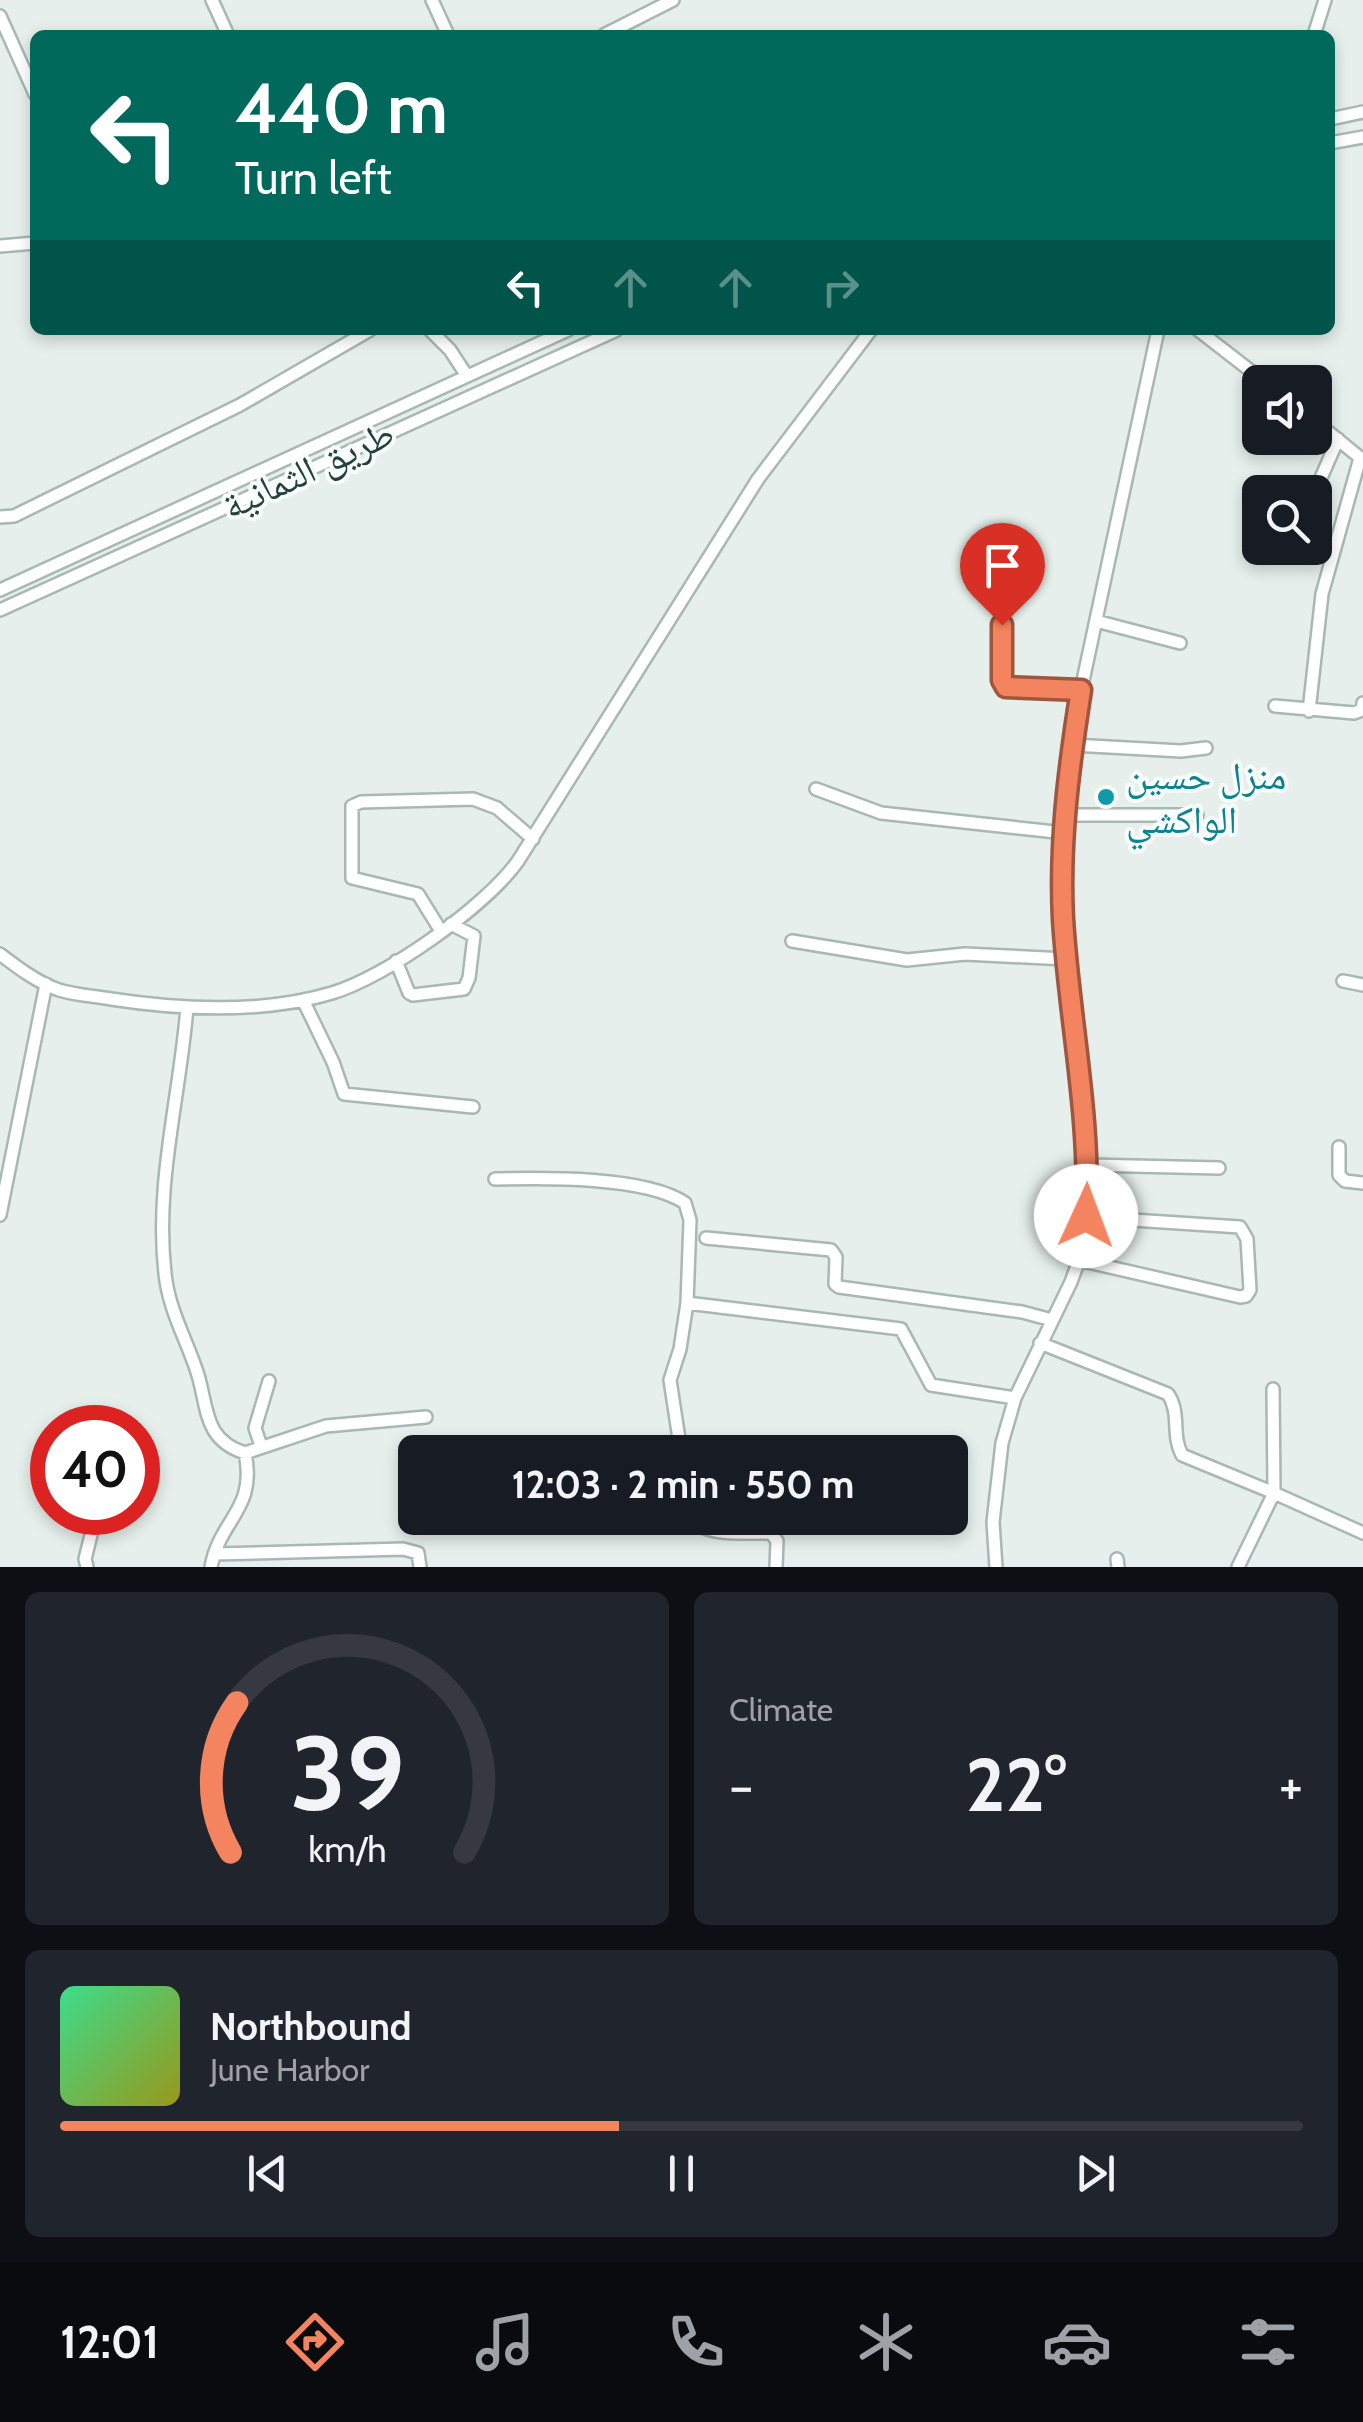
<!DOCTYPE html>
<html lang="en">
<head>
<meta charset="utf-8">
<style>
	body { margin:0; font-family:Cabin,"Noto Naskh Arabic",sans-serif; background:#20242c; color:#f1f3f6; height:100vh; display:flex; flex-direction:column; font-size:38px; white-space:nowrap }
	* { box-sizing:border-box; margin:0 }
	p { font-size:32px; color:#9ea1a6 }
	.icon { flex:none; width:55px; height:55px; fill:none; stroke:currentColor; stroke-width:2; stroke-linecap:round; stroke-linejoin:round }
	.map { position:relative; height:1567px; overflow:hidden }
	.drawer { display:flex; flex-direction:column; gap:25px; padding:25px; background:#0d0f14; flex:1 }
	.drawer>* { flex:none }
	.banner { position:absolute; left:30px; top:30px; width:1305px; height:305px; border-radius:15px; box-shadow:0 5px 15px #0003; background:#00695c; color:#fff; overflow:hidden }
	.buttons { position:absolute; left:1242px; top:365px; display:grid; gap:20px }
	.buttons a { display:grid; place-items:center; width:90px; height:90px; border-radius:15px; background:#171b24; box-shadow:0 5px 15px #0003; font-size:50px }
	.speed { position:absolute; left:30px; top:1405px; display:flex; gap:20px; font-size:50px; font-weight:700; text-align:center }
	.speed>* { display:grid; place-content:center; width:130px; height:130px; border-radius:50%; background:#171b24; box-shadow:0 5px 15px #0003; line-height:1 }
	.speed .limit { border:15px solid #d22; background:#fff; color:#111 }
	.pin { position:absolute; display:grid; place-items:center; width:85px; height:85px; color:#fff; margin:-102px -42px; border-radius:50% 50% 50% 0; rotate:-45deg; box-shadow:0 0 10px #0007 }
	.pin .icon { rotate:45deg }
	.me { position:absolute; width:110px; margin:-55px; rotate:2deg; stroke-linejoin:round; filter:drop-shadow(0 0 8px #0008) }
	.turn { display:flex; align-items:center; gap:35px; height:210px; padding:0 40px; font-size:45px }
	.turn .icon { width:130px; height:130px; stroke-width:2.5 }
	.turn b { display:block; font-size:70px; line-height:85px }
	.lanes { display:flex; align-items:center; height:95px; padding:0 40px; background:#0003; justify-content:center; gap:50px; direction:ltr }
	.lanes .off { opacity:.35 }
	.big { font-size:75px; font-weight:700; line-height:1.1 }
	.drawer .widget { flex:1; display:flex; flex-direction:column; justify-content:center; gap:15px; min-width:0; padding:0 35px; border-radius:15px; background:#20242c }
	.drawer .dial { align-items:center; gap:0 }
	.dial svg { height:260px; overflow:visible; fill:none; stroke:#363941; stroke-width:7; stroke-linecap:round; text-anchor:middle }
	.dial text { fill:#f1f3f6; stroke:none }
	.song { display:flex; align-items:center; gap:30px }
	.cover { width:120px; height:120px; border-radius:15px; background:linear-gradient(135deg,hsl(150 70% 55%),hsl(60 70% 35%)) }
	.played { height:10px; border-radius:5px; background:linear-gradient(90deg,#f4845f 45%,#363941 45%) }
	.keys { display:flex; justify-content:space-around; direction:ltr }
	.heat { display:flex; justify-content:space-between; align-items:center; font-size:55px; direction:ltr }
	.drawer .tiles { flex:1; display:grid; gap:25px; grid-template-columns:1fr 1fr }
	.widget:last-child { grid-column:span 2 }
	.trip { position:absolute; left:398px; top:1435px; width:570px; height:100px; border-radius:15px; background:#171b24; box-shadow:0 5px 15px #0003; font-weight:700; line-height:100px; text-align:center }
	.menu { display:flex; height:160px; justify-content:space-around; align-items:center; background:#090b0e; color:#9ea1a6 }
	.menu .icon { width:70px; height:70px }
	.menu .current { color:#f4845f }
	.menu b { font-size:45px; color:#f1f3f6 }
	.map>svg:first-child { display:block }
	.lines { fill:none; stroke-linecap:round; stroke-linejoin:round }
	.minor-casing { stroke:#a8b8b2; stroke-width:16 }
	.minor { stroke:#fff; stroke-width:11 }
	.route-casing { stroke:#9f563e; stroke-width:25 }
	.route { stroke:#f4845f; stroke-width:18 }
	.culture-dot { fill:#0f9aa8; stroke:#f7fbf9; stroke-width:4 }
	.labels { text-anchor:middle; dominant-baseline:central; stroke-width:8; stroke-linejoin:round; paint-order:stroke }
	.street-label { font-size:38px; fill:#24423a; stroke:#f7fbf9 }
	.culture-label { font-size:38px; fill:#0d838f; stroke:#f7fbf9; text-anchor:start }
</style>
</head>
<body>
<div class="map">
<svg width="1363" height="1567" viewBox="0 0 1363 1567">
	<rect width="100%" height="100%" fill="#e6efeb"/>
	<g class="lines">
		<defs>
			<path id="minor" d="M212 0 228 35
				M432 0 448 35
				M0 16 35 94
				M604 35 673 0
				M1314 35 1325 0
				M1330 119 1363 112
				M1330 143 1363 137
				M0 246 35 243
				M430 330 450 350 467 376
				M1198 330 1265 382
				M1315 421 1363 460
				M1307 492 1317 487 1338 439
				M0 517 14 516 240 405 370 330
				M0 590 568 330
				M0 610 617 330
				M1096 621 1180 643
				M1002 625V680L1006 687 1081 690
				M1275 706 1354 713 1362 710 1363 703
				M1309 711 1322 594 1360 458
				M1073 745 1181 751 1206 748
				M816 789 881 813 1065 833
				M1064 815H1197
				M441 931 418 894 352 878V806L361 802 473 799 497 808 533 839
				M792 941 907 960 965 954 1066 959
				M0 954C17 967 38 983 59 990 75 995 94 996 111 999 183 1010 262 1014 332 993 386 977 485 907 518 861L758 479 871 330
				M396 961 409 993 413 995 464 989 469 978 474 936 451 924
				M1343 981 1363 985
				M303 1000 333 1062 344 1094 473 1107
				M187 1007C180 1098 153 1189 166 1281 171 1314 188 1343 198 1375 208 1409 204 1440 245 1453 257 1510 220 1518 211 1567
				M1339 1147V1175L1345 1181 1363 1183
				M1089 1165 1219 1168
				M495 1179C544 1178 645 1176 685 1203L690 1220 687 1303 680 1349 670 1380 681 1452
				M0 1215 46 984
				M706 1238 831 1250 836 1257 835 1284 839 1287 1022 1312 1052 1320
				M1079 1260 1240 1297 1246 1296 1250 1290 1247 1239 1240 1227 1086 1217
				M687 1303 901 1329 931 1385 1015 1398
				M1040 1343 1168 1394C1181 1413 1171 1435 1182 1455L1274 1493 1273 1389
				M261 1446 255 1428 269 1381
				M245 1453 326 1426 426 1417
				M691 1518C705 1538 748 1532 771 1533L777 1541 776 1567
				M214 1554 403 1549 418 1553 420 1567
				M1117 1559 1118 1567
				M87 1567 85 1559 93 1527
				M996 1567 993 1522 1002 1443 1015 1398 1071 1282 1079 1260 1086 1217 1089 1165 1063 914 1065 798 1081 690 1158 330
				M1238 1567 1274 1493 1363 1533"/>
		</defs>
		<!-- minor casing -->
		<use href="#minor" class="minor-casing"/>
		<!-- minor -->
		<use href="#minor" class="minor"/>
	</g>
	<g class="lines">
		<defs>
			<path id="route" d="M1002 625V680L1006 687 1081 690C1069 766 1059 842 1063 919 1069 1018 1091 1117 1086 1216"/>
		</defs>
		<!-- route casing -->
		<use href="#route" class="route-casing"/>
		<!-- route -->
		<use href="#route" class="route"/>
	</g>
	<!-- markers -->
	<circle class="culture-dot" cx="1106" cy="797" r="10"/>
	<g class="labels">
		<!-- street labels -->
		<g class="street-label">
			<text transform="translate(308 469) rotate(-25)">طريق الثمانية</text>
		</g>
		<!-- culture labels -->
		<g class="culture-label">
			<text x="1126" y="775">منزل حسين<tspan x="1126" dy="44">الواكشي</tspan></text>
		</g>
	</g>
</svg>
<div class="buttons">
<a><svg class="icon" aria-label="sound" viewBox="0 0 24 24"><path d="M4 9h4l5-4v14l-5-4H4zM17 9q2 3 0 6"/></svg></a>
<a><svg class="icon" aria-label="search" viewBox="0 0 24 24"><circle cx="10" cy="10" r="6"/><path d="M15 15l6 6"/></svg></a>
</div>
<div class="speed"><div class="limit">40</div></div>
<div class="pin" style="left:1002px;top:625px;background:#d93025"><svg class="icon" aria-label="arrive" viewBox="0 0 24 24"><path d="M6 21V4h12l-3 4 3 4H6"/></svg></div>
<svg class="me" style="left:1086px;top:1216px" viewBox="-20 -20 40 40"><circle r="19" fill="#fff"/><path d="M0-13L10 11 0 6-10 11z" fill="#f4845f"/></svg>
<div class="trip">12:03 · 2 min · 550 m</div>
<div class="banner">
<div class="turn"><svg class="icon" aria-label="left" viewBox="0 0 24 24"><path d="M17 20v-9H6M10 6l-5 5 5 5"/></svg><div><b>440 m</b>Turn left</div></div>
<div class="lanes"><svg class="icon" aria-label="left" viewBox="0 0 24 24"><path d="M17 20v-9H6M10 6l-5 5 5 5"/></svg><svg class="icon off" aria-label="ahead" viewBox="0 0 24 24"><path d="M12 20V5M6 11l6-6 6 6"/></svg><svg class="icon off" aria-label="ahead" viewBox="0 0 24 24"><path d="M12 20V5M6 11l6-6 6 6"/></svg><svg class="icon off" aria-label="right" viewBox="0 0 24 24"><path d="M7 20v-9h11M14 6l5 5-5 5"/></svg></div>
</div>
</div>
<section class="drawer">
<div class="tiles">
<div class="widget dial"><svg viewBox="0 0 100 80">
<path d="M14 69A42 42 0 1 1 86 69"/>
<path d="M14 69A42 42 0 0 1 16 23" stroke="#f4845f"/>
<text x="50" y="56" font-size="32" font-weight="700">39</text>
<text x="50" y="72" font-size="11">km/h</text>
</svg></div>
<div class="widget"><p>Climate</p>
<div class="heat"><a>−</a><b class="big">22°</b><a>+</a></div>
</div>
<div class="widget">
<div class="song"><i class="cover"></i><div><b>Northbound</b><p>June Harbor</p></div></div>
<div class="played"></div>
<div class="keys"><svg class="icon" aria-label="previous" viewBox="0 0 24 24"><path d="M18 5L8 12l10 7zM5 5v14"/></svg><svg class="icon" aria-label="pause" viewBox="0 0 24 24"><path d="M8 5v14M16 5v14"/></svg><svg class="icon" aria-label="next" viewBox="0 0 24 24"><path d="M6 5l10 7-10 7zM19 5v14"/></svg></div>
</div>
</div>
</section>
<nav class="menu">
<b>12:01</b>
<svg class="icon current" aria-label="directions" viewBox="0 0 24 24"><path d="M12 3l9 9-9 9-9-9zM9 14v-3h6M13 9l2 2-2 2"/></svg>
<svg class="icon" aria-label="music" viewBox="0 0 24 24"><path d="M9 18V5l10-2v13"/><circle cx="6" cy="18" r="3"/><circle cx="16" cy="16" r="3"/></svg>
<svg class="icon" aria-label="phone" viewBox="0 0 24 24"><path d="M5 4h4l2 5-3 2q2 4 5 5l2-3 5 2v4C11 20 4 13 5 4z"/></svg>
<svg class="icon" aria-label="climate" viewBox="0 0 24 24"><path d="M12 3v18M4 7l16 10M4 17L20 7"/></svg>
<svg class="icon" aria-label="car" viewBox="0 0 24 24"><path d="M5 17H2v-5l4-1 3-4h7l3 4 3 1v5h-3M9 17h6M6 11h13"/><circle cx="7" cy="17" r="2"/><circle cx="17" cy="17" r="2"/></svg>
<svg class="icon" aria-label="filters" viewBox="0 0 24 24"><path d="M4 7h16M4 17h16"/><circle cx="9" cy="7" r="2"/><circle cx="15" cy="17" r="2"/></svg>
</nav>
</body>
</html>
